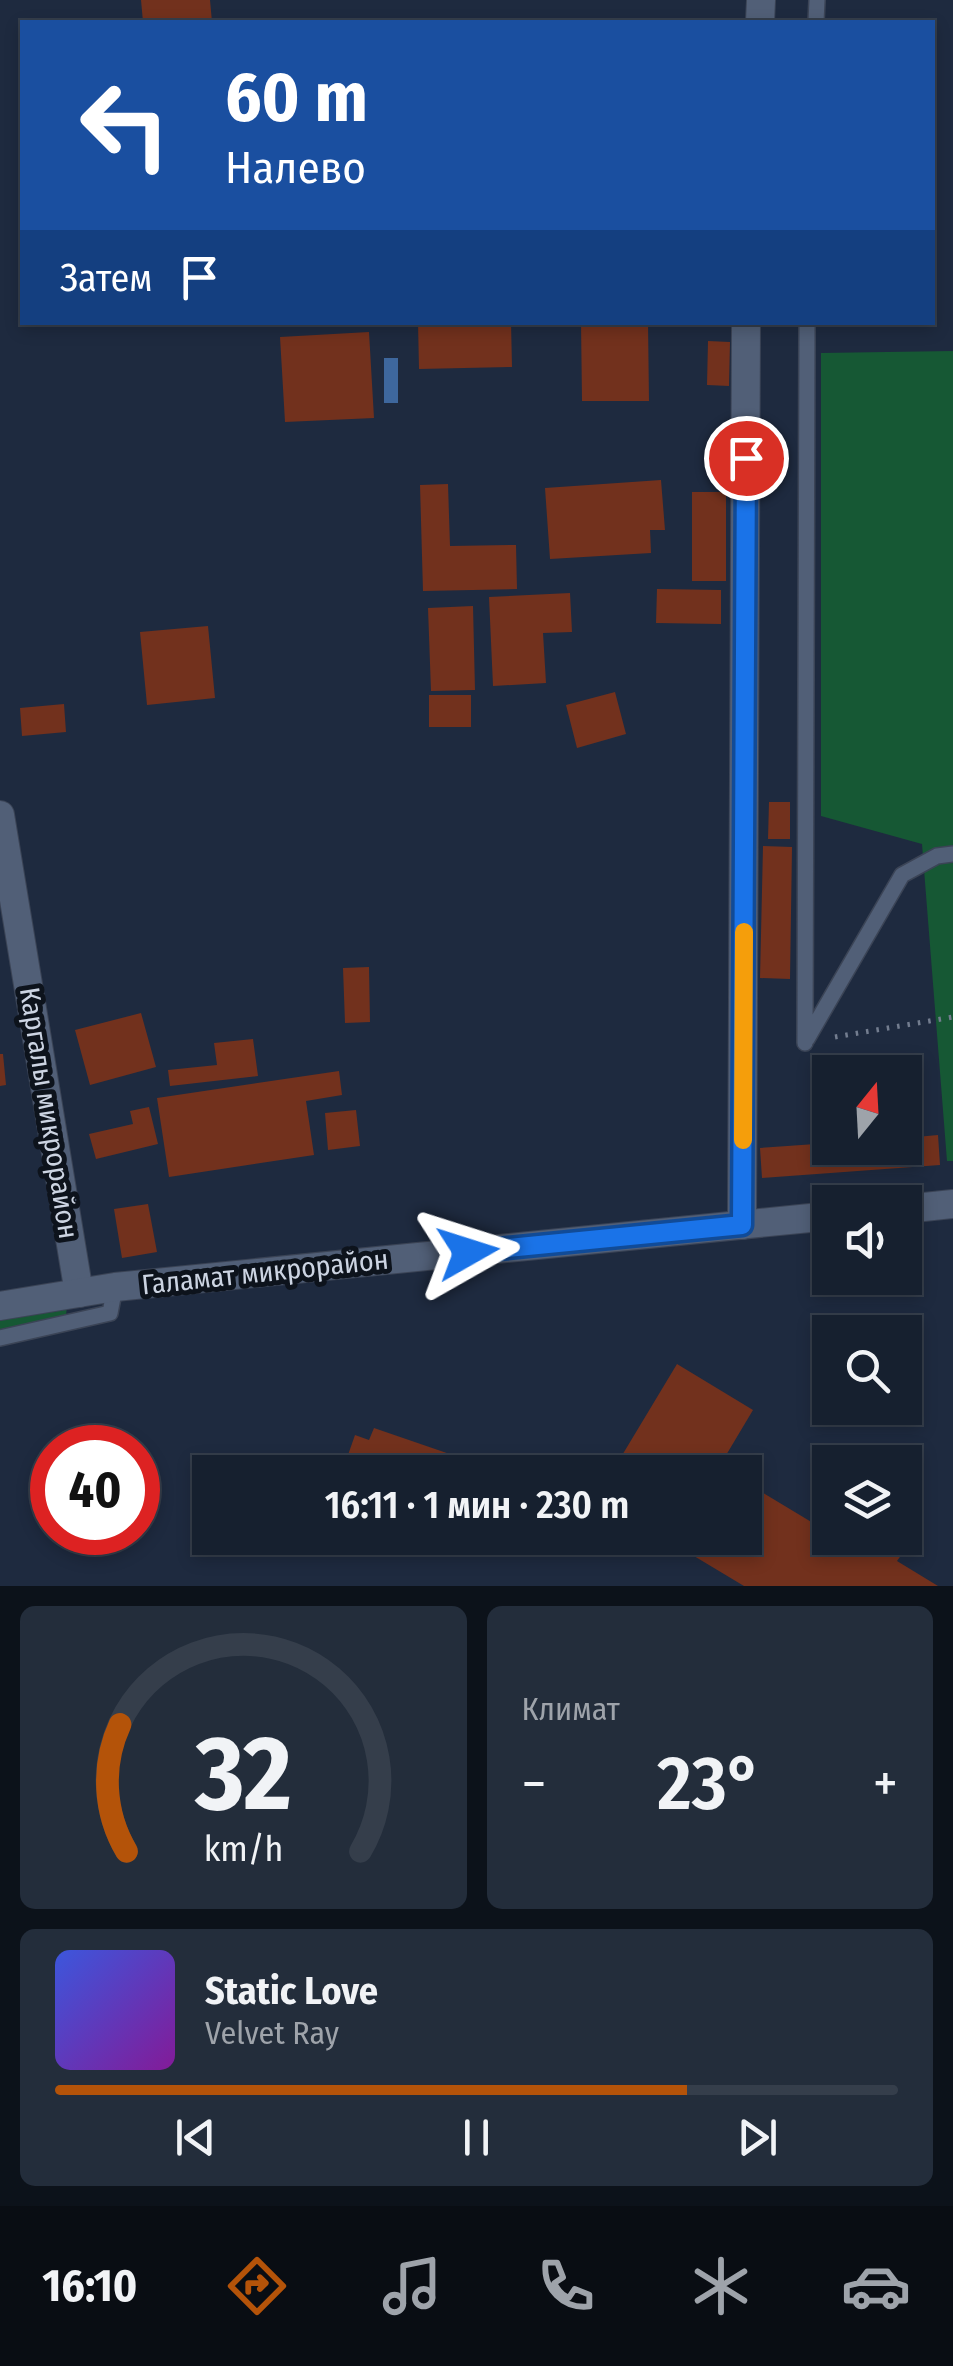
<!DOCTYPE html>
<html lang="ru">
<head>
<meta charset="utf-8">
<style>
	body { margin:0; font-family:"Fira Sans Condensed",sans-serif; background:#232d3b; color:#f1f3f6; height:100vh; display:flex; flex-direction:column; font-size:38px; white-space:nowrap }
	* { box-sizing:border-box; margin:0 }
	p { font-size:32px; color:#9ea3aa }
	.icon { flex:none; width:55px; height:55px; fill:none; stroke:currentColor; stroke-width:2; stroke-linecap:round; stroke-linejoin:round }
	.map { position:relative; height:1586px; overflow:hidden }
	.details { display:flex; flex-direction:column; gap:20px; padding:20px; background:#0c121a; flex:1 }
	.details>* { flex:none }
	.guide { position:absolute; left:20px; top:20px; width:915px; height:305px; border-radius:0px; box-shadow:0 5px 15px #0003,0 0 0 2px #353e4b; background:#1a4fa0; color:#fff; overflow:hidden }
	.needle { width:65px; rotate:18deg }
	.fabs { position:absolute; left:812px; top:1055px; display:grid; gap:20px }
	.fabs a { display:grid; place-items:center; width:110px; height:110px; border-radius:0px; background:#16202f; box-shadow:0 5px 15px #0003,0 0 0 2px #353e4b; font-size:50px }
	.speed { position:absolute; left:30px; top:1425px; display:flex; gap:20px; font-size:50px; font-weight:700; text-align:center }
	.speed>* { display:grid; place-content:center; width:130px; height:130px; border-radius:50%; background:#16202f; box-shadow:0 5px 15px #0003,0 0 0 2px #353e4b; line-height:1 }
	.speed .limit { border:15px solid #d22; background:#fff; color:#111 }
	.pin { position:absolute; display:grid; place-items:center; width:85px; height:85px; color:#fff; margin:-42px; border:5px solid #fff; border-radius:50%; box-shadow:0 2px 10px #0007 }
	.me { position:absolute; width:110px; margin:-55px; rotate:84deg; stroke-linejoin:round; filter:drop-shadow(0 0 8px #0008) }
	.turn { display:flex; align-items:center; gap:35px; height:210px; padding:0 40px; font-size:45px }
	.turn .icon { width:130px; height:130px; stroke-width:2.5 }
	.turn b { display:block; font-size:70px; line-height:85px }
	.then { display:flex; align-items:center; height:95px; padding:0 40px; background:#0003; gap:20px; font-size:38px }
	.big { font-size:75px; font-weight:600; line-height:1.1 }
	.details .card { flex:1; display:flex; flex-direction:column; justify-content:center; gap:15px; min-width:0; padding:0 35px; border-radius:15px; background:#232d3b }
	.details .dial { align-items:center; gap:0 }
	.dial svg { height:260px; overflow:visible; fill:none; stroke:#353e4b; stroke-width:7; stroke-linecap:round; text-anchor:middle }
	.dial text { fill:#f1f3f6; stroke:none }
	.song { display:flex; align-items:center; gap:30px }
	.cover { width:120px; height:120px; border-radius:15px; background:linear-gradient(135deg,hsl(230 70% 55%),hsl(290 70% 35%)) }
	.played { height:10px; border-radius:5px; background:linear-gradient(90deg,#b45309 75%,#353e4b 75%) }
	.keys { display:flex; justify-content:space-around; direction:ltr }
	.heat { display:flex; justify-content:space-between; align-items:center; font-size:55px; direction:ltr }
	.details .tiles { flex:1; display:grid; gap:20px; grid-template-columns:1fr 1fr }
	.card:last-child { grid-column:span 2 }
	.trip { position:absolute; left:192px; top:1455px; width:570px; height:100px; border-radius:0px; background:#16202f; box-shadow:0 5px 15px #0003,0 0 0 2px #353e4b; font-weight:600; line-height:100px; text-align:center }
	.tab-bar { display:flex; height:160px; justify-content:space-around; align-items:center; background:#090d13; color:#9ea3aa }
	.tab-bar .icon { width:70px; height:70px }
	.tab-bar .selected { color:#b45309 }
	.tab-bar b { font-size:45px; color:#f1f3f6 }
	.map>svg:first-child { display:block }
	.green { fill:#165834 }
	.water { fill:#3e679d }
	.building { fill:#72311d }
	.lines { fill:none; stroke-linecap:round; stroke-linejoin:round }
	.service-casing { stroke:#3b4456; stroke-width:18 }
	.minor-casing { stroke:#3b4456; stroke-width:30 }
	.tertiary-casing { stroke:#3b4456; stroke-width:30 }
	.path { stroke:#737d8f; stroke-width:5; stroke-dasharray:2.5 8; stroke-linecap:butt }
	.service { stroke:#515f77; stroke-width:15 }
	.minor { stroke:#515f77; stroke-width:28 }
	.tertiary { stroke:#515f77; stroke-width:28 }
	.route-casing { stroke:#114b97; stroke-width:25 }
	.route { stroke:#1a73e8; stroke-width:18 }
	.slow { stroke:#f59e0b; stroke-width:18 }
	.labels { text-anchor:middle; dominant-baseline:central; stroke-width:10; stroke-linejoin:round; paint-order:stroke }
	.street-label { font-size:28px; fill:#ccd4e2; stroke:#0d131c }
</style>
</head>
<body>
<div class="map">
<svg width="953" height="1586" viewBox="0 0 953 1586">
	<rect width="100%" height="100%" fill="#1e2a3f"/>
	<!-- green -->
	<path class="green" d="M953 351V1161H947L922 844 821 816V353Z
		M68 1299 65 1323 0 1335V1311Z"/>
	<!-- water -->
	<path class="water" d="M384 358H398V403H384Z"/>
	<!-- building -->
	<path class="building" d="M141 0H210L212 22H143Z
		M418 322H511L512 367 419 369Z
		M581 322H648L649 401H582Z
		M369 332 374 418 285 422 280 337Z
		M708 341 730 342 729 386 707 385Z
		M661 480 665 530H650L651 553 550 559 545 488Z
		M448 484 450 546 516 545 517 589 423 591 420 485Z
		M692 492H726V581H692Z
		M657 589 721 590V624L656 623Z
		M570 593 572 632 543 633 546 683 493 686 489 597Z
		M473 606 475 690 431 691 428 608Z
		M208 626 215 698 147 705 140 632Z
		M615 692 626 734 577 748 566 705Z
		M429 695H471V727H429Z
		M64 704 66 732 22 736 20 708Z
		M769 802H790V839H768Z
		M763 846 792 847 790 979 760 978Z
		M369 967 370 1022 345 1023 343 968Z
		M141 1013 156 1067 90 1085 75 1030Z
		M253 1039 258 1076 170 1086 168 1070 217 1065 214 1043Z
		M0 1054H3L6 1085 0 1086Z
		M339 1071 342 1095 306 1101 314 1155 169 1177 157 1098Z
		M149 1107 158 1144 96 1159 89 1134 133 1124 130 1111Z
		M356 1110 360 1146 328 1150 325 1113Z
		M938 1135 940 1165 762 1178 760 1148 830 1143V1148H905V1138Z
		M148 1204 157 1252 122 1258 114 1209Z
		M677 1364 753 1410 719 1467 729 1472H612Z
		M374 1428 470 1461 466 1472H342L355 1435 369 1440Z
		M745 1482 823 1529 830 1517V1538H875L902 1554 897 1561 938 1586H744L694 1556 705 1538H745Z"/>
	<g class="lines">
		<defs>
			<path id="service" d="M816 22 817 0
				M807 1039 902 875 937 856 953 854
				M805 1043 807 322
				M0 1338 110 1313 115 1287"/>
			<path id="minor" d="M760 22 761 0
				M0 815 79 1293
				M742 1225 746 322"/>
			<path id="tertiary" d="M905 1209 953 1204
				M0 1306 115 1287 830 1216"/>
		</defs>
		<!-- service casing -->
		<use href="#service" class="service-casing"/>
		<!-- minor casing -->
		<use href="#minor" class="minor-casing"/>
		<!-- tertiary casing -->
		<use href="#tertiary" class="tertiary-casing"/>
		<!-- path -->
		<path class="path" d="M835 1037 953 1017"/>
		<!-- service -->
		<use href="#service" class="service"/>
		<!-- minor -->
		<use href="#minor" class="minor"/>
		<!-- tertiary -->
		<use href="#tertiary" class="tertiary"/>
	</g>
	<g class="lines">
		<defs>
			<path id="route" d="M468 1252 742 1225 746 458"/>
		</defs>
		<!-- route casing -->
		<use href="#route" class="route-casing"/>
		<!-- route -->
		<use href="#route" class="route"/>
		<!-- slow -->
		<path class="slow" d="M743 1140 744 932"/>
	</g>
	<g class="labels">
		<!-- street labels -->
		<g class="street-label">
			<text transform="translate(49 1113) rotate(81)">Каргалы микрорайон</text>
			<text transform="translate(265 1272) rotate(-6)">Галамат микрорайон</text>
		</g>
	</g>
</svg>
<div class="fabs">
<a><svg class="needle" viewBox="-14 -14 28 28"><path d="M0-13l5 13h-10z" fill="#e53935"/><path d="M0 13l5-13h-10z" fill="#9ea3aa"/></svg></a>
<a><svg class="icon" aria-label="sound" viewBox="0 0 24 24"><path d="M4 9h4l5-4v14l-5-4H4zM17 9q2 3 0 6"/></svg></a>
<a><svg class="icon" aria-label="search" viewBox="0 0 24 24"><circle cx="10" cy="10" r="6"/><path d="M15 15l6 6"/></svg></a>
<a><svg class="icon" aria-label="layers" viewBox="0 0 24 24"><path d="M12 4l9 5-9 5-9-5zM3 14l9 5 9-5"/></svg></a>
</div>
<div class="speed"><div class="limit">40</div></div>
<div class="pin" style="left:746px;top:458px;background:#d93025"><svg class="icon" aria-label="arrive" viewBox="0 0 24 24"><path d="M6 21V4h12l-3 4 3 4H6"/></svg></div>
<svg class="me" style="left:468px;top:1252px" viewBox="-20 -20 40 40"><path d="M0-17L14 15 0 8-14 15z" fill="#1a73e8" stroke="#fff" stroke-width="4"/></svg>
<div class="trip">16:11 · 1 мин · 230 m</div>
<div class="guide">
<div class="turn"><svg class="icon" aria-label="left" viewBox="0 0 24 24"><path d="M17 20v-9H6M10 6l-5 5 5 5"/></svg><div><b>60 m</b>Налево</div></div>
<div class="then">Затем<svg class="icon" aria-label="arrive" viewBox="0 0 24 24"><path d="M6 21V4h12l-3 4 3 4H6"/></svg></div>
</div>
</div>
<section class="details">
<div class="tiles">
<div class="card dial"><svg viewBox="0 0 100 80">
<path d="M14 69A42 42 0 1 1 86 69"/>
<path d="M14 69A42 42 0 0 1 12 30" stroke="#b45309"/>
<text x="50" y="56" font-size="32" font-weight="700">32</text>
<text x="50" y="72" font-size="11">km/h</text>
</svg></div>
<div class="card"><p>Климат</p>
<div class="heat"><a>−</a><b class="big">23°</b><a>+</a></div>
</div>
<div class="card">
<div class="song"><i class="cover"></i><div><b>Static Love</b><p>Velvet Ray</p></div></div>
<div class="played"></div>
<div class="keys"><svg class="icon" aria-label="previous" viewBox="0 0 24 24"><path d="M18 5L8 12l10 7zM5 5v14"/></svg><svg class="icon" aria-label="pause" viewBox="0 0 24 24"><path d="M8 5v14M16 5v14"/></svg><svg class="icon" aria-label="next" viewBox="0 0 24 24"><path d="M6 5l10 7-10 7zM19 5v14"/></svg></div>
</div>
</div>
</section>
<nav class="tab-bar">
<b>16:10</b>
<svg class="icon selected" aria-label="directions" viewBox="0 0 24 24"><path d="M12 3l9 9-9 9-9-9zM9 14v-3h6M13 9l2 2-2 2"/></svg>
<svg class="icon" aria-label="music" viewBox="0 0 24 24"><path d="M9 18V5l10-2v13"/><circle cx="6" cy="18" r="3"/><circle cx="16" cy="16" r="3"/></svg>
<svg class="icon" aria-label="phone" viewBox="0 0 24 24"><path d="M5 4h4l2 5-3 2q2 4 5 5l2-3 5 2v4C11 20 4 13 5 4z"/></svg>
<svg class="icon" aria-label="climate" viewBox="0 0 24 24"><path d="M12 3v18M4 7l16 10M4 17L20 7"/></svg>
<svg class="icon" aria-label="car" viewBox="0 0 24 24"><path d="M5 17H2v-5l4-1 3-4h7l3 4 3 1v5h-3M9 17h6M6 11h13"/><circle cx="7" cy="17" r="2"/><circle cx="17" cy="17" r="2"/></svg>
</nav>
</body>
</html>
